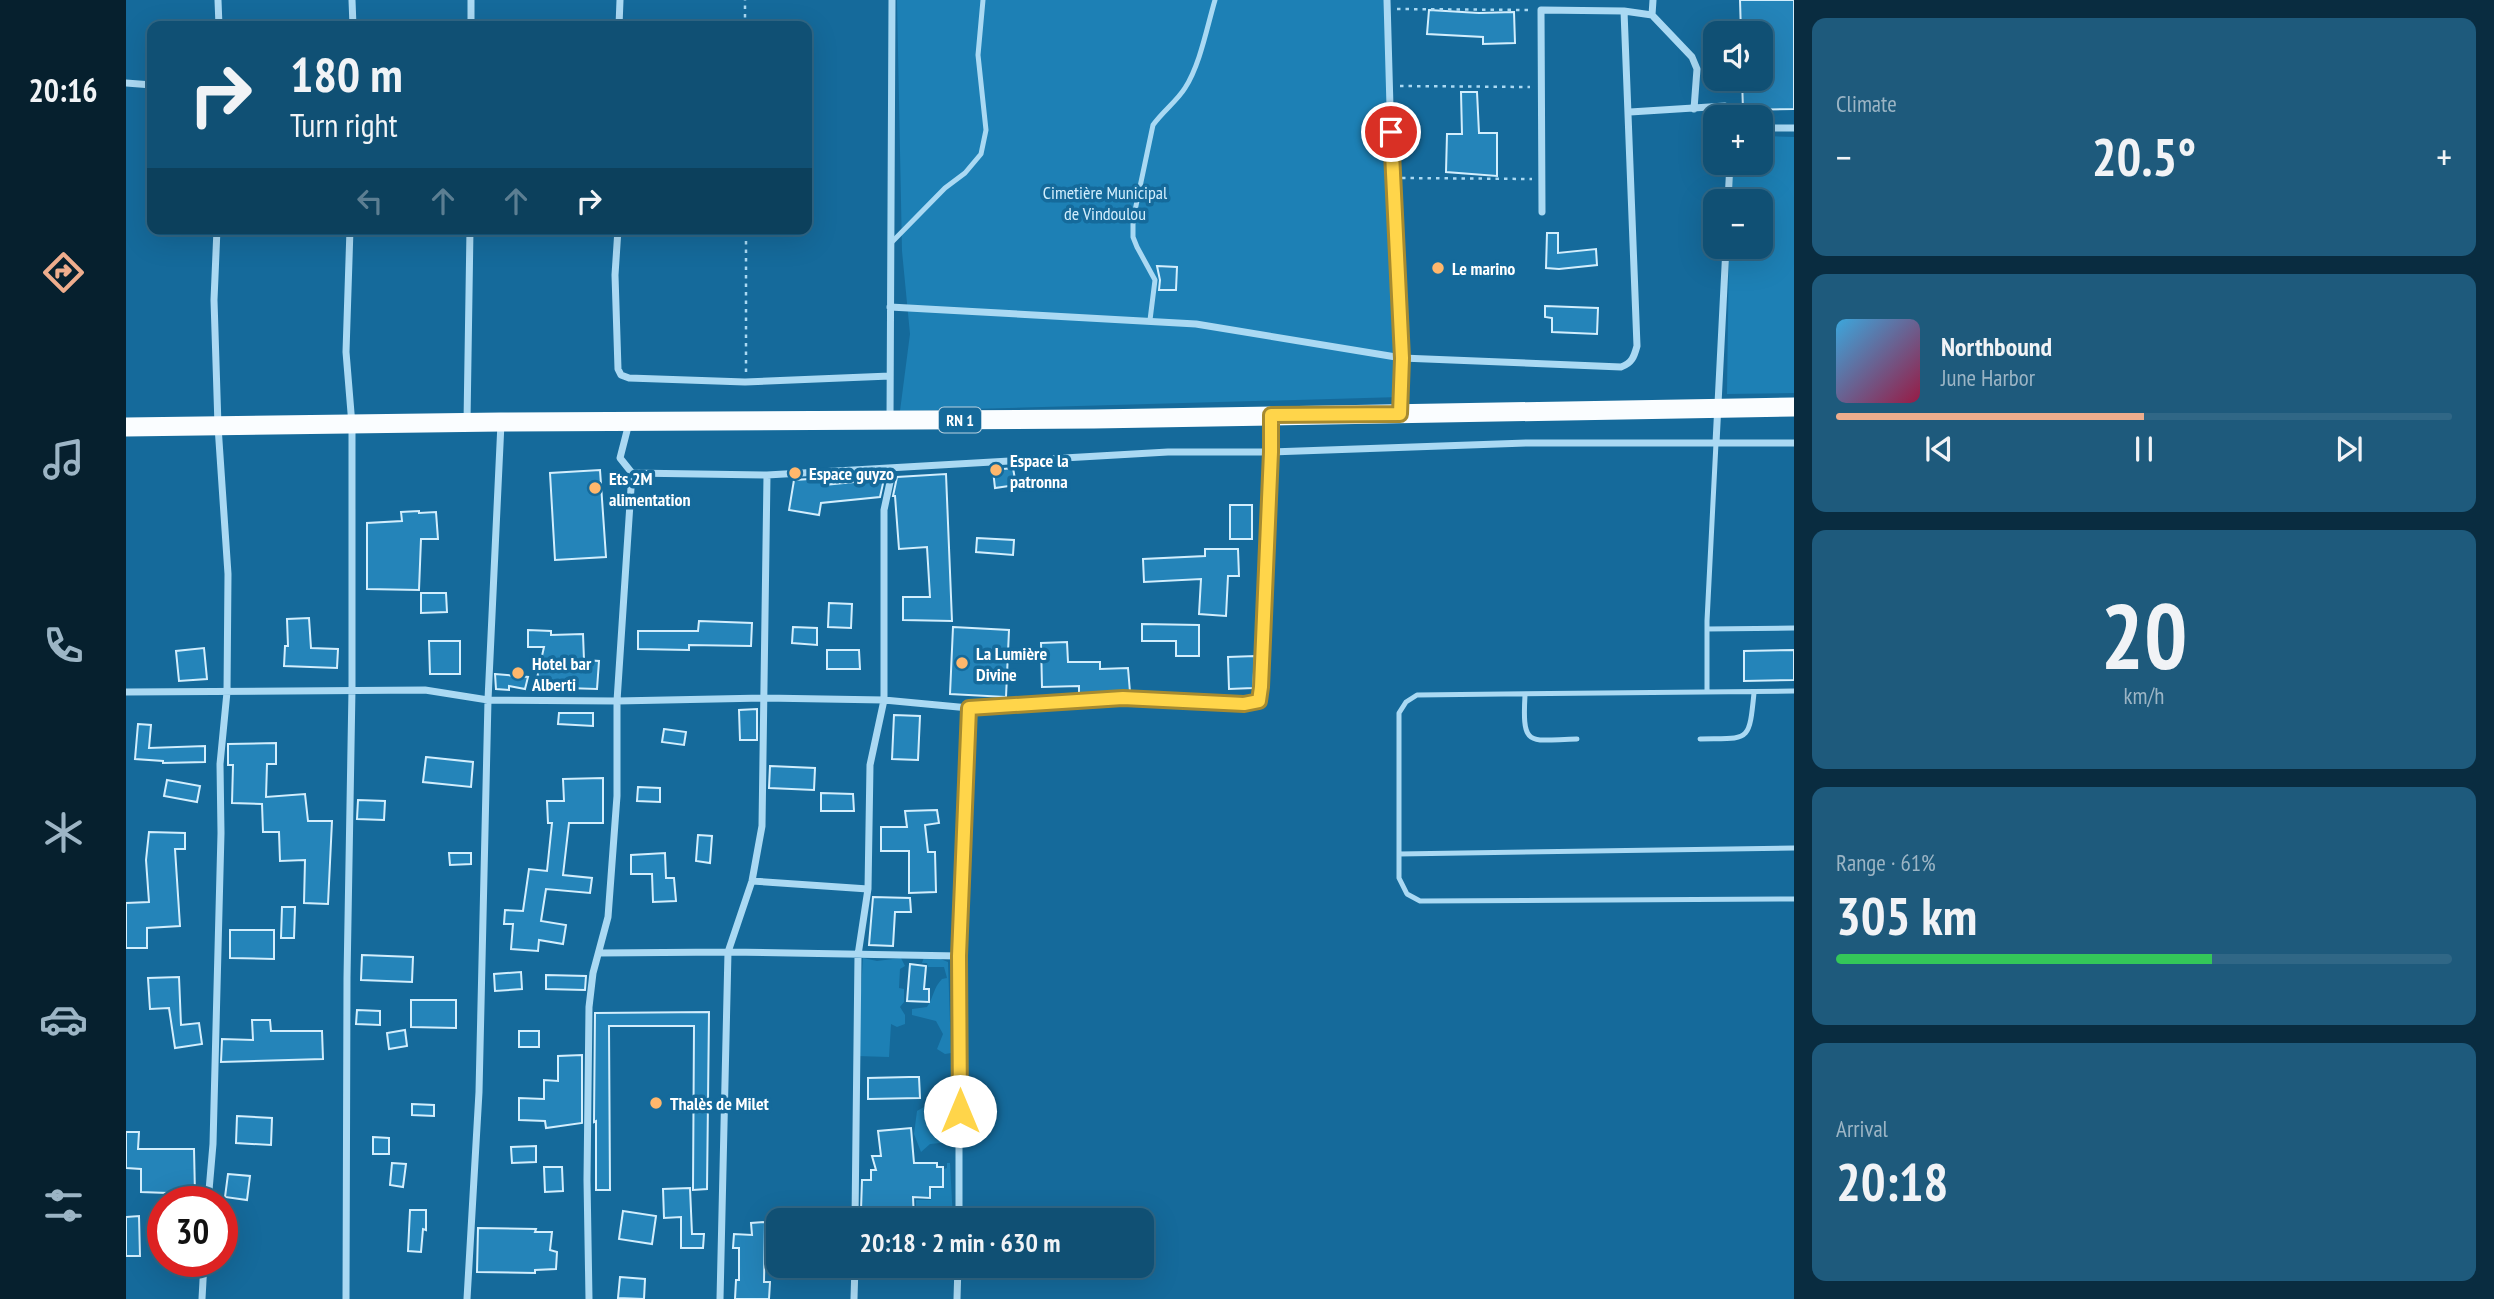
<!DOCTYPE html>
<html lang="en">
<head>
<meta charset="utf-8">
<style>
	body { margin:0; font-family:"PT Sans Narrow",sans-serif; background:#1e5a7c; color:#f1f3f6; height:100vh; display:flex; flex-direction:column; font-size:26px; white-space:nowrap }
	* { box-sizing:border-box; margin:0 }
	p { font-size:23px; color:#9cb5c5 }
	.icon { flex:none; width:38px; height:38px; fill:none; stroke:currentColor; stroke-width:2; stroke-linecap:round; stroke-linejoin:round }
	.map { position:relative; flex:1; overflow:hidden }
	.side { display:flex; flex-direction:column; gap:18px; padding:18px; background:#092c40; width:700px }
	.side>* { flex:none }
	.top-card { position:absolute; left:21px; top:21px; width:665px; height:214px; border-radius:14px; box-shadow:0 7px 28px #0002,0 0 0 2px #306786; background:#105074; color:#f1f3f6; overflow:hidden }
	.controls { position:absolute; left:1577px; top:21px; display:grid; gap:14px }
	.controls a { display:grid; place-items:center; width:70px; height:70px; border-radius:14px; background:#105074; box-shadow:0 7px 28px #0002,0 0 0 2px #306786; font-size:35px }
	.speed { position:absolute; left:21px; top:1186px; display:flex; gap:14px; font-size:35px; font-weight:700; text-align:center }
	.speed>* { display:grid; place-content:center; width:91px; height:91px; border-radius:50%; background:#105074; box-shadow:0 7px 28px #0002,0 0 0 2px #306786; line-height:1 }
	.speed .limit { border:10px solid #d22; background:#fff; color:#111 }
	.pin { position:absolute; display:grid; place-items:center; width:60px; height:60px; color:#fff; margin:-30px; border:4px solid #fff; border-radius:50%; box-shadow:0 2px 7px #0007 }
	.me { position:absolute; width:77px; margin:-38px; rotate:0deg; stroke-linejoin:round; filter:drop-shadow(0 0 5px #0008) }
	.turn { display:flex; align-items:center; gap:24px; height:147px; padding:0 28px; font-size:32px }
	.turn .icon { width:91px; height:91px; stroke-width:2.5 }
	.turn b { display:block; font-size:49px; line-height:60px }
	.lanes { display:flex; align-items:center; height:66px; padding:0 28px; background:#0003; justify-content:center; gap:35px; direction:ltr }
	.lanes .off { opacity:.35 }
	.big { font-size:52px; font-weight:700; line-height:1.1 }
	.side .card { flex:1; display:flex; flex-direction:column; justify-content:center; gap:10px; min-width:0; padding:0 24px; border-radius:14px; background:#1e5a7c }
	.side .dial { align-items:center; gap:0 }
	.dial b { font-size:91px; line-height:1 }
	.song { display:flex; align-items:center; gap:21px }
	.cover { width:84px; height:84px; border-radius:10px; background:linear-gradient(135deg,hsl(200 70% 55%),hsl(340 70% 35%)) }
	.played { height:7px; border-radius:4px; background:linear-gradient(90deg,#eead8d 50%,#306786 50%) }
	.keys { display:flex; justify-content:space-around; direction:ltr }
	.heat { display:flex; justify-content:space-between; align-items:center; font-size:38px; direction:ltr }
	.charge { height:10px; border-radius:5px; background:linear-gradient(90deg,#34c759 61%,#306786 0) }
	.trip { position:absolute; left:640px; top:1208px; width:388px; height:70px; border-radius:14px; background:#105074; box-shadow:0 7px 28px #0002,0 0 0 2px #306786; font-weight:700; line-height:70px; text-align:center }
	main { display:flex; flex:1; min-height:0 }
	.tabs { display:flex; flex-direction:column; width:126px; justify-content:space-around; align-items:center; background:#06202e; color:#9cb5c5 }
	.tabs .icon { width:49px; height:49px }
	.tabs .on { color:#eead8d }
	.tabs b { font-size:32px; color:#f1f3f6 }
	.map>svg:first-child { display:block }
	.green { fill:#1d80b5 }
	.building { fill:#2484b9; stroke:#d2eefd; stroke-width:2 }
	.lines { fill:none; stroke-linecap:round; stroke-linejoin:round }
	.path { stroke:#aad9f3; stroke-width:2.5; stroke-dasharray:3.5 5; stroke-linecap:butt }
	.service { stroke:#aad9f3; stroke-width:5 }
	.minor { stroke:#aad9f3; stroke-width:7 }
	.trunk { stroke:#fafdff; stroke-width:19 }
	.route-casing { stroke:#a68a30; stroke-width:18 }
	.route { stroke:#ffd54a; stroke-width:12 }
	.poi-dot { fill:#ffb76c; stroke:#156a9b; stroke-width:2.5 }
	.labels { text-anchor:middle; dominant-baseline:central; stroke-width:7; stroke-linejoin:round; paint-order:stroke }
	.shield { fill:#156a9b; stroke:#b9d2e1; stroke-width:2 }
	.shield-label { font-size:16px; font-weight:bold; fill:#fff }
	.park-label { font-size:18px; fill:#d2eefd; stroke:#156a9b }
	.poi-label { font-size:18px; font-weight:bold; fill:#fff; stroke:#156a9b; text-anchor:start }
</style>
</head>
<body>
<main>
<nav class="tabs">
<b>20:16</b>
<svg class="icon on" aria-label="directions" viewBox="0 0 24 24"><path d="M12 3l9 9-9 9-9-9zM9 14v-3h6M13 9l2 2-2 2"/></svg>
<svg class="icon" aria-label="music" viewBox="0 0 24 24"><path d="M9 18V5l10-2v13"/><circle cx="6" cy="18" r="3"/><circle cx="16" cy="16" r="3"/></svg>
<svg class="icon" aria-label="phone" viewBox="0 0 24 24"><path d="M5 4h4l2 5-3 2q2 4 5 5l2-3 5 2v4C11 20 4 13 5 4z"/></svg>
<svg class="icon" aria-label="climate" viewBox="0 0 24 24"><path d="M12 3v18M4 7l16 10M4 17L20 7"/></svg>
<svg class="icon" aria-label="car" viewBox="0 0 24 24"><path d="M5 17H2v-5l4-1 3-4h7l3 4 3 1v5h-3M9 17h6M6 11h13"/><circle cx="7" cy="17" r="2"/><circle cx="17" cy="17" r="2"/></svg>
<svg class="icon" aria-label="filters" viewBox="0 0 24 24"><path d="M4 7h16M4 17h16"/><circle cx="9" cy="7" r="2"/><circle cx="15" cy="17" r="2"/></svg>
</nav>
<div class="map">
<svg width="1668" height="1299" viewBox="0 0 1668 1299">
	<rect width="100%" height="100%" fill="#156a9b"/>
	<!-- green -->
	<path class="green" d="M771 0H1263L1274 397 774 411 784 334 776 251Z
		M1635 136 1668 137V393L1601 394 1603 247H1634V201H1604L1605 163H1634Z
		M798 957 812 958 822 962 825 1053 819 1054 811 1049 817 1034 810 1021 786 1015V1009L801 1007C808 997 807 988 816 979L821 978 818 967H802L801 963H796Z
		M737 958 751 961 775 958 779 966 774 969 773 988 778 989V1002L774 1007 779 1015V1024L771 1027 765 1024 763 1057 731 1056Z
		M798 1107C822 1108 823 1121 824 1142L804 1144 795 1152 788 1134 791 1111Z
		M821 1163H824L827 1220H790V1200H805V1189L818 1188V1169L821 1168Z"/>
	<!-- building -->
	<path class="building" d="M1614 0H1668V109L1617 110 1616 79H1634V33H1615Z
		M1303 10 1353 13 1388 12 1389 43 1357 44V37L1301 34Z
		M1335 92H1351L1353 133H1371V176L1320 172 1321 134H1336Z
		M1421 233H1432V253L1470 249 1471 265 1433 269 1420 268Z
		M1031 266 1051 267 1050 290H1033L1034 280Z
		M1419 306 1472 308 1471 334 1426 332V318L1419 317Z
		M887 468 890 485 869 488 867 470Z
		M474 470 480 557 429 560 424 473Z
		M820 474 826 621 777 620V597H804L801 547 773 549 769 496H767L771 477Z
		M699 478 697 485 758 479 754 497 695 503 693 515 663 510 668 480Z
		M1104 505H1126V539H1104Z
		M293 511V513L310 512 312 539H295L293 590 241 589V523L276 521 275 512Z
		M851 538 888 540 887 555 850 552Z
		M1079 549H1112L1113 576H1102L1100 616 1073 614 1075 579 1018 582 1017 559 1079 556Z
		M295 593H320L321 612 295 613Z
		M703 603 726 604 725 628 702 627Z
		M183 618 185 648 212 649 211 668 158 666 159 646H162L161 619Z
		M573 621 626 623 625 646 563 645V650L512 649V631H572Z
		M1016 624 1073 625V656H1050V641H1016Z
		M667 627 691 628V645L666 643Z
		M827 627 883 630 880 697 824 694Z
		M402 630 425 631V635L457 634 458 660 473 661 471 689 409 687 418 647H402Z
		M303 641H334V674H304Z
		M941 642 942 662H974V669L1002 668 1004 692 953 695V686L916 687 915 643Z
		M78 648 81 679 53 681 50 651Z
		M701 650H733L734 669H701Z
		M1668 650V680L1618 681V651Z
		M1129 656 1127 688 1103 689 1102 657Z
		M369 674 402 677 399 689 383 686V690L370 689Z
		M631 709V740H614L613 710Z
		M433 713H467V726L432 724Z
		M768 715 794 716 792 760 766 759Z
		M12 724 25 725 23 748 79 746V762L37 763V761L9 759Z
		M538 729 560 732 558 745 536 742Z
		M150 743V764H141L140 797 179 794 182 821H206L202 904 178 903 179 860 154 861 153 832H137L136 804 106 803 107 765H102V744Z
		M300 757 347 762 345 787 297 782Z
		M644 766 689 768 688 790 643 788Z
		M477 778V823H443L437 875 466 878 464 893 420 889 415 921 440 925 437 944 413 940 412 951 385 949 387 924H378L379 910 397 911 403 869 421 871 426 823H422L421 801H438L437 779Z
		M41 780 74 786 71 802 38 796Z
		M512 787 534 788V802L511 801Z
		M695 793 727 794 728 811H695Z
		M232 800 259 801 258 820 231 819Z
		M811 810 813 823 799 825 802 852H809L810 892 783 893V851H755V827H781L779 811Z
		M23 832 59 833V849H49L54 926 21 928V948H0V903L23 902 20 860Z
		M572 835 586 836 584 863 570 861Z
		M323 853H345V864L324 865Z
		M539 853 540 878H548L550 901 527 902 526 874H505V855Z
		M747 897 784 898 785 912H769L767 946 743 945Z
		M156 907H169L168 938H155Z
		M104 930H148V959L104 958Z
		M236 955 287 957 286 982 235 980Z
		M784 964 800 966 798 989H803V1002L781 1001Z
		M395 972 396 989 369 991 368 974Z
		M420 975 460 976 459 990 420 989Z
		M53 977 55 1025 73 1023 76 1044 49 1048 43 1008 24 1009 22 978Z
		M285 1000H330V1028L285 1027Z
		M231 1010 254 1011V1025L230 1024Z
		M583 1012 581 1189 567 1190 568 1026H483L484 1190H470V1121L468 1122 469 1013Z
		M126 1020H144L145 1031H196L197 1059 95 1062 96 1039 127 1040Z
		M279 1030 281 1046 263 1049 261 1033Z
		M393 1031H413V1047H393Z
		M456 1055V1123L420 1128 419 1121 393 1120V1098L418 1099V1080L432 1081V1056Z
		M783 1077H793L794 1098 742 1099V1078Z
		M286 1104 308 1105V1116L286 1115Z
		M111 1116 146 1118 145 1145 110 1143Z
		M785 1128 788 1163H811V1167H817V1187H804V1198L787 1197 788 1219H774L773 1213 744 1214V1210H735L736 1180H745V1170H750L746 1156H755L752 1131Z
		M0 1132H13L12 1149H68L69 1194 15 1192V1169L0 1168Z
		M247 1137 263 1138V1154H247Z
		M410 1146V1162L386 1163 385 1147Z
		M266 1163 280 1164 277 1187 264 1185Z
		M418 1167H436L437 1191 419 1192Z
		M102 1174 124 1176 121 1200 99 1197Z
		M564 1188 566 1234H578L577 1248H555V1217L538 1218 537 1189Z
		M284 1210H300V1230L297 1229 295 1252 282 1251Z
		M497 1211 530 1216 526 1244 493 1239Z
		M13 1216 14 1256H0V1217Z
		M639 1222 638 1282H644L643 1299H609L610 1280H613V1248H607L608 1234 626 1235 625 1223Z
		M352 1228 410 1229 409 1232H426L424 1250 431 1252 430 1269 409 1270V1273L351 1272Z
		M494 1277 519 1279 518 1299 492 1298Z"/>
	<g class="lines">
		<!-- path -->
		<path class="path" d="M1271 9 1405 10
			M619 26V0
			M1274 86 1404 87
			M1276 178 1406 179
			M620 372V229"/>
		<!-- service -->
		<path class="service" d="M765 243 819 188 839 173 855 154 860 130 852 55 857 0
			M1024 320 1029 280 1011 247 1007 237V220L1027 125C1037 111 1051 101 1059 88 1074 65 1081 27 1089 0
			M1581 629 1668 628
			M1668 691 1291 695 1280 702 1273 713V878L1281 894 1294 901 1668 899
			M1581 692V621L1590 443
			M1399 695C1396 749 1403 740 1451 739
			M1574 739C1623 738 1623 744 1628 693
			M1273 854 1668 848"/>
		<!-- minor -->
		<path class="minor" d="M92 0 93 26
			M226 0 227 26
			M345 0V26
			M1261 0 1266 178 1276 358 1274 413
			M1527 0 1526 15 1566 57 1571 69 1568 109
			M493 26 494 0
			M0 83 26 85
			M1504 112 1599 106 1606 111V117
			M1634 128H1668
			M1602 201 1604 163
			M1416 212 1415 10 1498 11 1526 15
			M492 229 489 275 492 369 495 375 503 378 619 382 764 376
			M764 307 1070 324 1276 358 1495 367C1506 363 1508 357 1511 346L1498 11
			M764 420 766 0
			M341 422 344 229
			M1590 443 1600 247
			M506 473 641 475 1042 452H1145L1401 443H1668
			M0 692 299 690 362 700 491 701 638 698 758 700 843 708 997 698 1118 704 1133 701 1145 452V416
			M626 881 742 889
			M473 953 602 952 833 956
			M82 1202 87 1144 95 833 94 764 101 692 102 574 92 426 88 300 91 229
			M729 1220 732 955 742 889 744 765 758 700V510L767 468
			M833 1220V956L843 708
			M76 1299 78 1262
			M220 1299 221 978 226 689V425L220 352 224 229
			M341 1299 353 1092 362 700 375 423
			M463 1299 461 1180 463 1007 467 973 482 917 491 796V701L506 473 494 458 503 423
			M594 1299 602 952 626 881 636 826 641 475
			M728 1299 729 1265
			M831 1299 832 1265"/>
		<!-- trunk -->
		<path class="trunk" d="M0 427 375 422 968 419 1668 407"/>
	</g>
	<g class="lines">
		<defs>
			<path id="route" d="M834 1111 833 956 843 708 997 698 1118 704 1133 701 1135 687 1145 452V415L1274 414 1276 358 1265 132"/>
		</defs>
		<!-- route casing -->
		<use href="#route" class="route-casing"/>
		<!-- route -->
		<use href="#route" class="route"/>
	</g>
	<!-- markers -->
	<g class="poi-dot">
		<circle cx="1312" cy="268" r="7"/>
		<circle cx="870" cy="470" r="7"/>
		<circle cx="669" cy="473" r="7"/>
		<circle cx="469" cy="488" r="7"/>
		<circle cx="836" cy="663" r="7"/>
		<circle cx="392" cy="673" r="7"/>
		<circle cx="530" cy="1103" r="7"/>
	</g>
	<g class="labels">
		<!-- shield labels -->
		<rect class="shield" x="813" y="407.5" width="42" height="25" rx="5"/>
		<g class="shield-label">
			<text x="834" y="420">RN 1</text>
		</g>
		<!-- park labels -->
		<g class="park-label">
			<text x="979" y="192">Cimetière Municipal<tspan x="979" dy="21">de Vindoulou</tspan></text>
		</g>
		<!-- poi labels -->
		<g class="poi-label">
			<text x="1326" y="268">Le marino</text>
			<text x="884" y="460">Espace la<tspan x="884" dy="21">patronna</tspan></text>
			<text x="683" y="473">Espace guyzo</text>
			<text x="483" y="478">Ets 2M<tspan x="483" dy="21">alimentation</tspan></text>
			<text x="850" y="653">La Lumière<tspan x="850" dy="21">Divine</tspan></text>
			<text x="406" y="663">Hotel bar<tspan x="406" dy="21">Alberti</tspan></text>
			<text x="544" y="1103">Thalès de Milet</text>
		</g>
	</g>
</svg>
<div class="controls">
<a><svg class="icon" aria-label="sound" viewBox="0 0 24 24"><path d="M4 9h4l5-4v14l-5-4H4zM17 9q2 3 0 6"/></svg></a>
<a>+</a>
<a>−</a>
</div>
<div class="speed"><div class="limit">30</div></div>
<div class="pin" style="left:1265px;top:132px;background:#d93025"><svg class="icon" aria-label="arrive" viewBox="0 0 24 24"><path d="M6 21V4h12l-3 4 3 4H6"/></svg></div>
<svg class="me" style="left:834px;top:1111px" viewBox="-20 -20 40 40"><circle r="19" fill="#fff"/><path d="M0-13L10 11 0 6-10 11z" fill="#ffd54a"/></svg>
<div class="trip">20:18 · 2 min · 630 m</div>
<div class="top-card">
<div class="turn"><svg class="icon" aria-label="right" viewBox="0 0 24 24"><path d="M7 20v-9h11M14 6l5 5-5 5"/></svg><div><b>180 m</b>Turn right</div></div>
<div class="lanes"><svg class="icon off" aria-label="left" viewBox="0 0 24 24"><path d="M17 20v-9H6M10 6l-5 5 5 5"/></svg><svg class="icon off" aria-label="ahead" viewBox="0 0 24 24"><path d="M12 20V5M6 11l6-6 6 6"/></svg><svg class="icon off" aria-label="ahead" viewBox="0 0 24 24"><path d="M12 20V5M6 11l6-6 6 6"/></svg><svg class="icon" aria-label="right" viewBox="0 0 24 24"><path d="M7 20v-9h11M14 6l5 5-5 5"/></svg></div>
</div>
</div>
<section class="side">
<div class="card"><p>Climate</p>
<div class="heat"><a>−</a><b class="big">20.5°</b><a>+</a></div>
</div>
<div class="card">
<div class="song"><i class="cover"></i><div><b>Northbound</b><p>June Harbor</p></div></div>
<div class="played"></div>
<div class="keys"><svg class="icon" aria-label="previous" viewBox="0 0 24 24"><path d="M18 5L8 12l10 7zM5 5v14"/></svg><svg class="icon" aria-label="pause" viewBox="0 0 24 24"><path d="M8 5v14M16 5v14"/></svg><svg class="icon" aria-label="next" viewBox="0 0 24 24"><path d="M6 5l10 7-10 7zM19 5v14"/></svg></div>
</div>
<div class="card dial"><b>20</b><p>km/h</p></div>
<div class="card"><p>Range · 61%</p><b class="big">305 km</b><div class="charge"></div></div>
<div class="card"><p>Arrival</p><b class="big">20:18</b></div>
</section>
</main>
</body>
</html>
